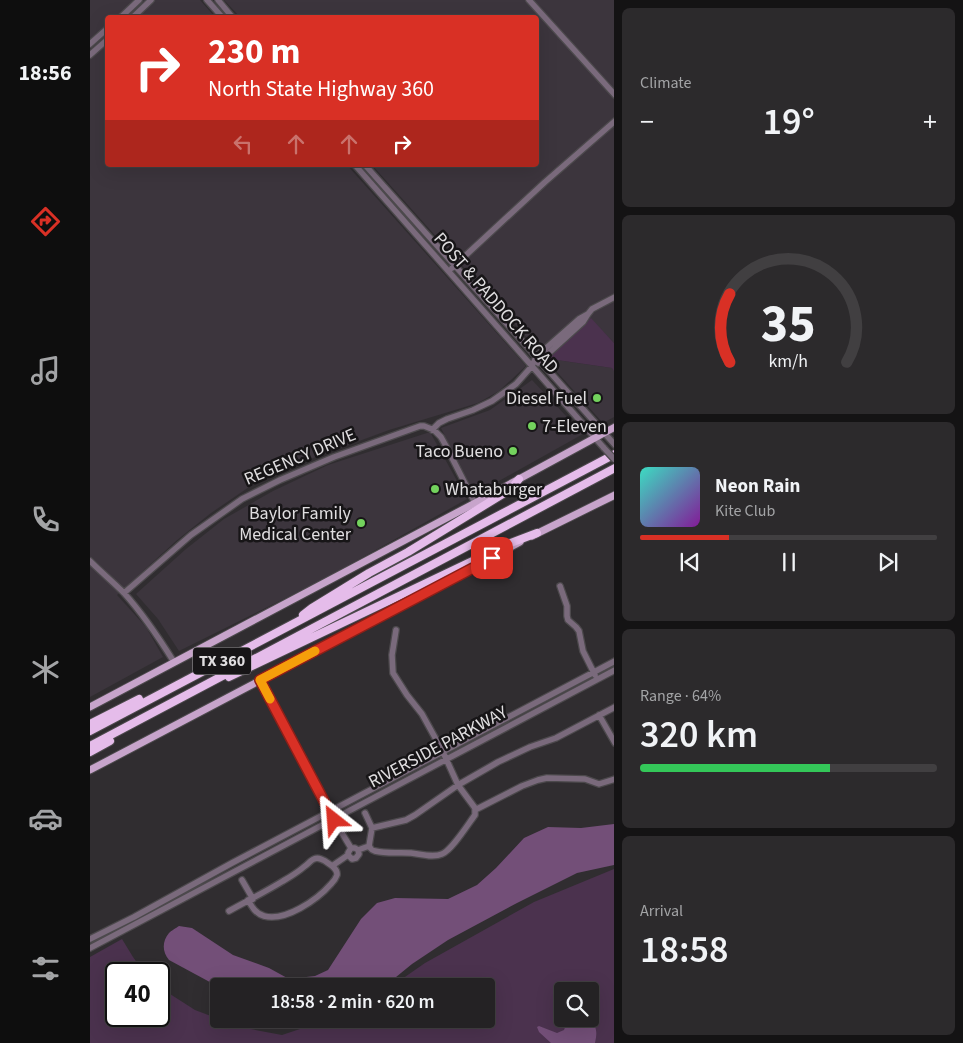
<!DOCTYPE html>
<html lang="en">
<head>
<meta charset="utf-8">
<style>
	body { margin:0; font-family:"Source Sans 3",sans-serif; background:#2c2a2c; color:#f1f3f6; height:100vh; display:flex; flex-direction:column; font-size:19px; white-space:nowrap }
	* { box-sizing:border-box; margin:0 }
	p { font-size:16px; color:#a3a4a6 }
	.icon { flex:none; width:28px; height:28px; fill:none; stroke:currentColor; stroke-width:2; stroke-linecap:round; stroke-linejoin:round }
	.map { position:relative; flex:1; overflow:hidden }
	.side { display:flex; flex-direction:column; gap:8px; padding:8px; background:#141314; width:349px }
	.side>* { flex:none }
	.top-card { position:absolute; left:15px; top:15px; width:434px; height:152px; border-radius:5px; box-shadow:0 5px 20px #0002,0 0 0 1px #413f41; background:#d93025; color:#fff; overflow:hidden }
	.fabs { position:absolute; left:464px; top:982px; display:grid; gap:10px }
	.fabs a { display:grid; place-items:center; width:45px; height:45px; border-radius:5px; background:#242224; box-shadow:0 5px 20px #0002,0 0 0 1px #413f41; font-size:25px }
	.speed { position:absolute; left:15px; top:962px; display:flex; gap:10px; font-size:25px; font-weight:700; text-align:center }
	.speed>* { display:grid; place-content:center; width:65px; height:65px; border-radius:50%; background:#242224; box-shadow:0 5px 20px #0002,0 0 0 1px #413f41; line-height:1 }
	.speed .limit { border:2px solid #111; border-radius:8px; background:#fff; color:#111 }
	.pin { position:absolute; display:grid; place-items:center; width:42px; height:42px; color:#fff; margin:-21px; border-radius:10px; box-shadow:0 2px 8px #0006 }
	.me { position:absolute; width:55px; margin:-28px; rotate:332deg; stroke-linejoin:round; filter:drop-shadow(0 0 4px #0008) }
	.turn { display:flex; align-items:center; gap:18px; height:105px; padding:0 20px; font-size:22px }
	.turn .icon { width:65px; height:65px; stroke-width:2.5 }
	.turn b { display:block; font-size:35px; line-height:42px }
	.lanes { display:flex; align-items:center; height:48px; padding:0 20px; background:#0003; justify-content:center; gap:25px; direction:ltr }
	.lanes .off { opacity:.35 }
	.big { font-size:38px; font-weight:600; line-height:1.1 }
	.side .widget { flex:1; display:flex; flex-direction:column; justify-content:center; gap:8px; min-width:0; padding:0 18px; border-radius:8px; background:#2c2a2c }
	.side .dial { align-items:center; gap:0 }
	.dial svg { height:130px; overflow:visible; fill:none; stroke:#413f41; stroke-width:7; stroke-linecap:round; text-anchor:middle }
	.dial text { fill:#f1f3f6; stroke:none }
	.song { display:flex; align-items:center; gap:15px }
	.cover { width:60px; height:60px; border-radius:8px; background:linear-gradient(135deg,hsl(170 70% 55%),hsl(290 70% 35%)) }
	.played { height:5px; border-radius:2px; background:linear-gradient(90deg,#d93025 30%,#413f41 30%) }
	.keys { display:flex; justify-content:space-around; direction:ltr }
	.heat { display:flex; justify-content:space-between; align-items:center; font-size:28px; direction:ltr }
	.charge { height:8px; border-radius:4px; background:linear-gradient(90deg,#34c759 64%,#413f41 0) }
	.trip { position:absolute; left:120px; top:978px; width:285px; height:50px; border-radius:5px; background:#242224; box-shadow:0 5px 20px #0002,0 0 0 1px #413f41; font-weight:600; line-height:50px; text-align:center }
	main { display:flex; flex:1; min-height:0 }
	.tab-bar { display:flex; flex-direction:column; width:90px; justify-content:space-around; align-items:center; background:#0e0e0e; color:#a3a4a6 }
	.tab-bar .icon { width:35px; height:35px }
	.tab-bar .active { color:#d93025 }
	.tab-bar b { font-size:22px; color:#f1f3f6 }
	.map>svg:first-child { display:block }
	.built { fill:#3c353d }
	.green { fill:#4b324e; fill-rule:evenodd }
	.water { fill:#734f78 }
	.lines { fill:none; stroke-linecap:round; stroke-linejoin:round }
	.minor-casing { stroke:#4c494c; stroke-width:8 }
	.major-casing { stroke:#4c494c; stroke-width:9 }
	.highway-casing { stroke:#4c494c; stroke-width:10 }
	.minor { stroke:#7a6a7c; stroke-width:5.5 }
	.major { stroke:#c7a4cb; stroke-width:7 }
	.highway { stroke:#e5bcea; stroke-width:8 }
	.minor-bridge-casing { stroke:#4c494c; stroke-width:8; stroke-linecap:butt }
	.minor-bridge { stroke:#7a6a7c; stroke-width:5.5 }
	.route-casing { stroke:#8d1f18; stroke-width:12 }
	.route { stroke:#d93025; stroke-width:9 }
	.slow { stroke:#f59e0b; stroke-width:9 }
	.poi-dot { fill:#73d25d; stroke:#171517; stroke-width:2 }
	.labels { text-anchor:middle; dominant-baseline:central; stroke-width:5; stroke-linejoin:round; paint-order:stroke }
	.shield { fill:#171517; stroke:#a4a2a4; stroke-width:1 }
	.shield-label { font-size:16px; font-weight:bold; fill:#e0dee0 }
	.street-label { font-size:18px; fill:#e0dee0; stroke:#171517 }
	.poi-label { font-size:18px; fill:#e0dee0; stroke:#171517; text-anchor:end }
</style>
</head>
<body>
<main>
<nav class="tab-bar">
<b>18:56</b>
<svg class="icon active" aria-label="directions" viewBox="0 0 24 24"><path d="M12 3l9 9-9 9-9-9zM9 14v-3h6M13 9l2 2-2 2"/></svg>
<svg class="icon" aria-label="music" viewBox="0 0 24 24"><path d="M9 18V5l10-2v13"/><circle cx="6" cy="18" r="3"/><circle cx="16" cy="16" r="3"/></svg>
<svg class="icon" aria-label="phone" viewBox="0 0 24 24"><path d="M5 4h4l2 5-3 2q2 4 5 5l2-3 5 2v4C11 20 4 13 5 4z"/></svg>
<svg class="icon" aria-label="climate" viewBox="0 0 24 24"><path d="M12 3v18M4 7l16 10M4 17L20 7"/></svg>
<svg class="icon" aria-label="car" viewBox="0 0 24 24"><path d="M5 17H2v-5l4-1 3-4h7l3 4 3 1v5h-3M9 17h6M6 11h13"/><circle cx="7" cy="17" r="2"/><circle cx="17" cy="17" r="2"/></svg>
<svg class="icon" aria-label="filters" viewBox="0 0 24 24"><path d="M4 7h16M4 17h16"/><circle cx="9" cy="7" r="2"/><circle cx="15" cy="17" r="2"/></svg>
</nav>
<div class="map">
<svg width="525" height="1043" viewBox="0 0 525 1043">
	<rect width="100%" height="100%" fill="#302d30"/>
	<!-- built -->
	<path class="built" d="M0 0H110L125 17 18 18V165H257L436 366 409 391 388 403 299 430 215 461 162 485 121 513 86 541 27 595 56 627 73 657 0 697Z
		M134 0H524V343L501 319 456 359 282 165H446V18L150 17Z
		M467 360 522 368 525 371 524 417 513 423 458 362Z
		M442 380 493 434 384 495 351 428 400 410Z
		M340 432 377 499 232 580 89 651 68 619 46 594 96 549 134 519 183 491 238 465Z"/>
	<!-- green -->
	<path class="green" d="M501 318 524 343V371L522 368 467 360 458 362 456 359Z
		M524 869V1043H0V957L32 939 43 957 55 974H26V1016H69V987L105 1010 150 1027 192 1035 240 1019H396V986H302L335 963 444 902ZM472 991H500V1019H472Z"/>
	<!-- water -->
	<path class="water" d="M524 824V865L487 873 427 903 358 940 322 964 295 986 129 987 79 960C72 952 72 941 79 933 81 931 86 928 89 926L102 928 143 955 179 968 199 979 225 976 238 970 271 919 287 903 305 898 358 899 387 885 406 868 434 838 458 827 491 828Z
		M472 1007V1019H498C508 1026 507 1033 505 1043H461L449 1032 447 1027 449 1026 467 1033 474 1030 476 1025C473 1019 466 1013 472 1007Z
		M179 1019H234L210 1027 197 1025Z"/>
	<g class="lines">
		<defs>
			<path id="minor" d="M117 0 133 18
				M128 0 143 18
				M439 0 525 95
				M30 18 49 0
				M42 18 61 0
				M0 44 18 28
				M0 55 18 39
				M265 165 514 448
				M275 165 525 445
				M362 268 455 182 525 121
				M448 363 493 322 498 314
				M342 430 349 423 357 419 383 410 402 401 426 384 442 366 446 357 489 319 498 314 502 309 525 297
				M0 561C11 572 23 582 34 593 53 614 69 638 84 662
				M470 586 477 606V616L478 620 486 627 489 631 493 651 505 675
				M34 593 101 535 152 499 190 480 244 457 330 426H334L344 430 351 437 356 446 385 503
				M170 680 244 820 261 848
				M509 715 525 743
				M385 810 432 786 448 780 457 778 495 779 509 784 525 779
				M282 828 316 820 325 815 368 785 408 762 440 747 466 738 525 707
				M279 846C282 850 281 850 285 851 297 854 309 852 321 853 331 854 343 858 352 854 362 850 378 824 385 815V808L368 785 353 752 332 714 317 695 303 673 302 655 306 630
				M268 850 269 854 266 858 262 859 259 856 258 853 261 848H265L268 850 279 846 282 828 275 813
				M242 866 258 855
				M152 880 163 899
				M139 911C157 901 175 892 193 881 200 877 208 872 215 866 218 864 221 860 224 859 228 857 231 859 235 861 239 864 248 868 247 875 246 878 243 882 241 884 227 900 195 922 174 916 166 914 162 907 158 900
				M0 939 44 917 142 863 525 661
				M0 948 525 670"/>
			<path id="major" d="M442 536 525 495
				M0 707 385 503 525 427
				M0 770 357 582 430 542"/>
			<path id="highway" d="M213 615 222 608 279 573 318 552 421 489 429 479
				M139 677 418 544 447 533
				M0 724 49 699
				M0 731 525 454
				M0 746 525 468
				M0 752 20 741"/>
		</defs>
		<!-- minor casing -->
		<use href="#minor" class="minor-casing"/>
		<!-- major casing -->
		<use href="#major" class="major-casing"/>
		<!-- highway casing -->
		<use href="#highway" class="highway-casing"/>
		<!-- minor -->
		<use href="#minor" class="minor"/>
		<!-- major -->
		<use href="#major" class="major"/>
		<!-- highway -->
		<use href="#highway" class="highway"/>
		<defs>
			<path id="minor-bridge" d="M514 448 525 460"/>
		</defs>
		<!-- minor-bridge casing -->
		<use href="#minor-bridge" class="minor-bridge-casing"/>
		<!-- minor-bridge -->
		<use href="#minor-bridge" class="minor-bridge"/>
	</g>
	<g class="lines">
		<defs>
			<path id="route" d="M244 820 170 680 402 558"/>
		</defs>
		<!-- route casing -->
		<use href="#route" class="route-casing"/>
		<!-- route -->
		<use href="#route" class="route"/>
		<!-- slow -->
		<path class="slow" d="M180 699 170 680 225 651"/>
	</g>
	<!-- markers -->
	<g class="poi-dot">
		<circle cx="507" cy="398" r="5"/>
		<circle cx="442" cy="426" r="5"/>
		<circle cx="423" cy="451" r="5"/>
		<circle cx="345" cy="489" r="5"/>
		<circle cx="271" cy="523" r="5"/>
	</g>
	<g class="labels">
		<!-- shield labels -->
		<rect class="shield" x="103" y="647.5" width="58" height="27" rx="4"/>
		<g class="shield-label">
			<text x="132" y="661">TX 360</text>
		</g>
		<!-- street labels -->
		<g class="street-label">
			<text transform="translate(406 303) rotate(49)">POST &amp; PADDOCK ROAD</text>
			<text transform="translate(210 457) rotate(-23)">REGENCY DRIVE</text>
			<text transform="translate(348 747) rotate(-28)">RIVERSIDE PARKWAY</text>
		</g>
		<!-- poi labels -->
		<g class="poi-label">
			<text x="497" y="398">Diesel Fuel</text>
			<text x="452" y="426" text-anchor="start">7-Eleven</text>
			<text x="413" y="451">Taco Bueno</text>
			<text x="355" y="489" text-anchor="start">Whataburger</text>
			<text x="261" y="513">Baylor Family<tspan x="261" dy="21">Medical Center</tspan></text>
		</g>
	</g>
</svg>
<div class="fabs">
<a><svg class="icon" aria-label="search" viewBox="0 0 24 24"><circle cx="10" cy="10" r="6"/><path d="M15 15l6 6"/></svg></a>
</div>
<div class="speed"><div class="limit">40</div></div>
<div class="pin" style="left:402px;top:558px;background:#d93025"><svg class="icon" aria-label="arrive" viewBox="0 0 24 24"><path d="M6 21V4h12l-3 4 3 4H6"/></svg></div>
<svg class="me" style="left:244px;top:820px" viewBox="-20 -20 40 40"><path d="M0-17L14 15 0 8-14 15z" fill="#d93025" stroke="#fff" stroke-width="4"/></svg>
<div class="trip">18:58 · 2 min · 620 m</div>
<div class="top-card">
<div class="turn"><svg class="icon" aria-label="right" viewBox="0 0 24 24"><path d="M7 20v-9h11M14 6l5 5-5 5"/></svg><div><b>230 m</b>North State Highway 360</div></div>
<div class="lanes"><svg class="icon off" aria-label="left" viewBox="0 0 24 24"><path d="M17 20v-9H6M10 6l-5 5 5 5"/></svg><svg class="icon off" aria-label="ahead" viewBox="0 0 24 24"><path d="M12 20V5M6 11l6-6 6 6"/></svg><svg class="icon off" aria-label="ahead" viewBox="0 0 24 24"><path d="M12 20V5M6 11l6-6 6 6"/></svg><svg class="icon" aria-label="right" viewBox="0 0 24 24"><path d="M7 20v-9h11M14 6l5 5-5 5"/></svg></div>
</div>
</div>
<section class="side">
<div class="widget"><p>Climate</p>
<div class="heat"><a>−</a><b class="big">19°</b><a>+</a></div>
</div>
<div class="widget dial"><svg viewBox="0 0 100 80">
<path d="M14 69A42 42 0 1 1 86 69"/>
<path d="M14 69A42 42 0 0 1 14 27" stroke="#d93025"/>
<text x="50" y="56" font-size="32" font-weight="700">35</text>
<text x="50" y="72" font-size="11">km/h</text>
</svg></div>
<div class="widget">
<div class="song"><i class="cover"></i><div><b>Neon Rain</b><p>Kite Club</p></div></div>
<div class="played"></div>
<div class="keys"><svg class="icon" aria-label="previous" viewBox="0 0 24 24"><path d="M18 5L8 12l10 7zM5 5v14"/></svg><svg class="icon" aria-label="pause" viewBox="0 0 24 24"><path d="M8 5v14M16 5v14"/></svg><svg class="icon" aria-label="next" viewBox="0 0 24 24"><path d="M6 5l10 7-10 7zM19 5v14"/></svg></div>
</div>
<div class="widget"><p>Range · 64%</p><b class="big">320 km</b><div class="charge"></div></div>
<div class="widget"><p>Arrival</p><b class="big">18:58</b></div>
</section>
</main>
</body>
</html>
